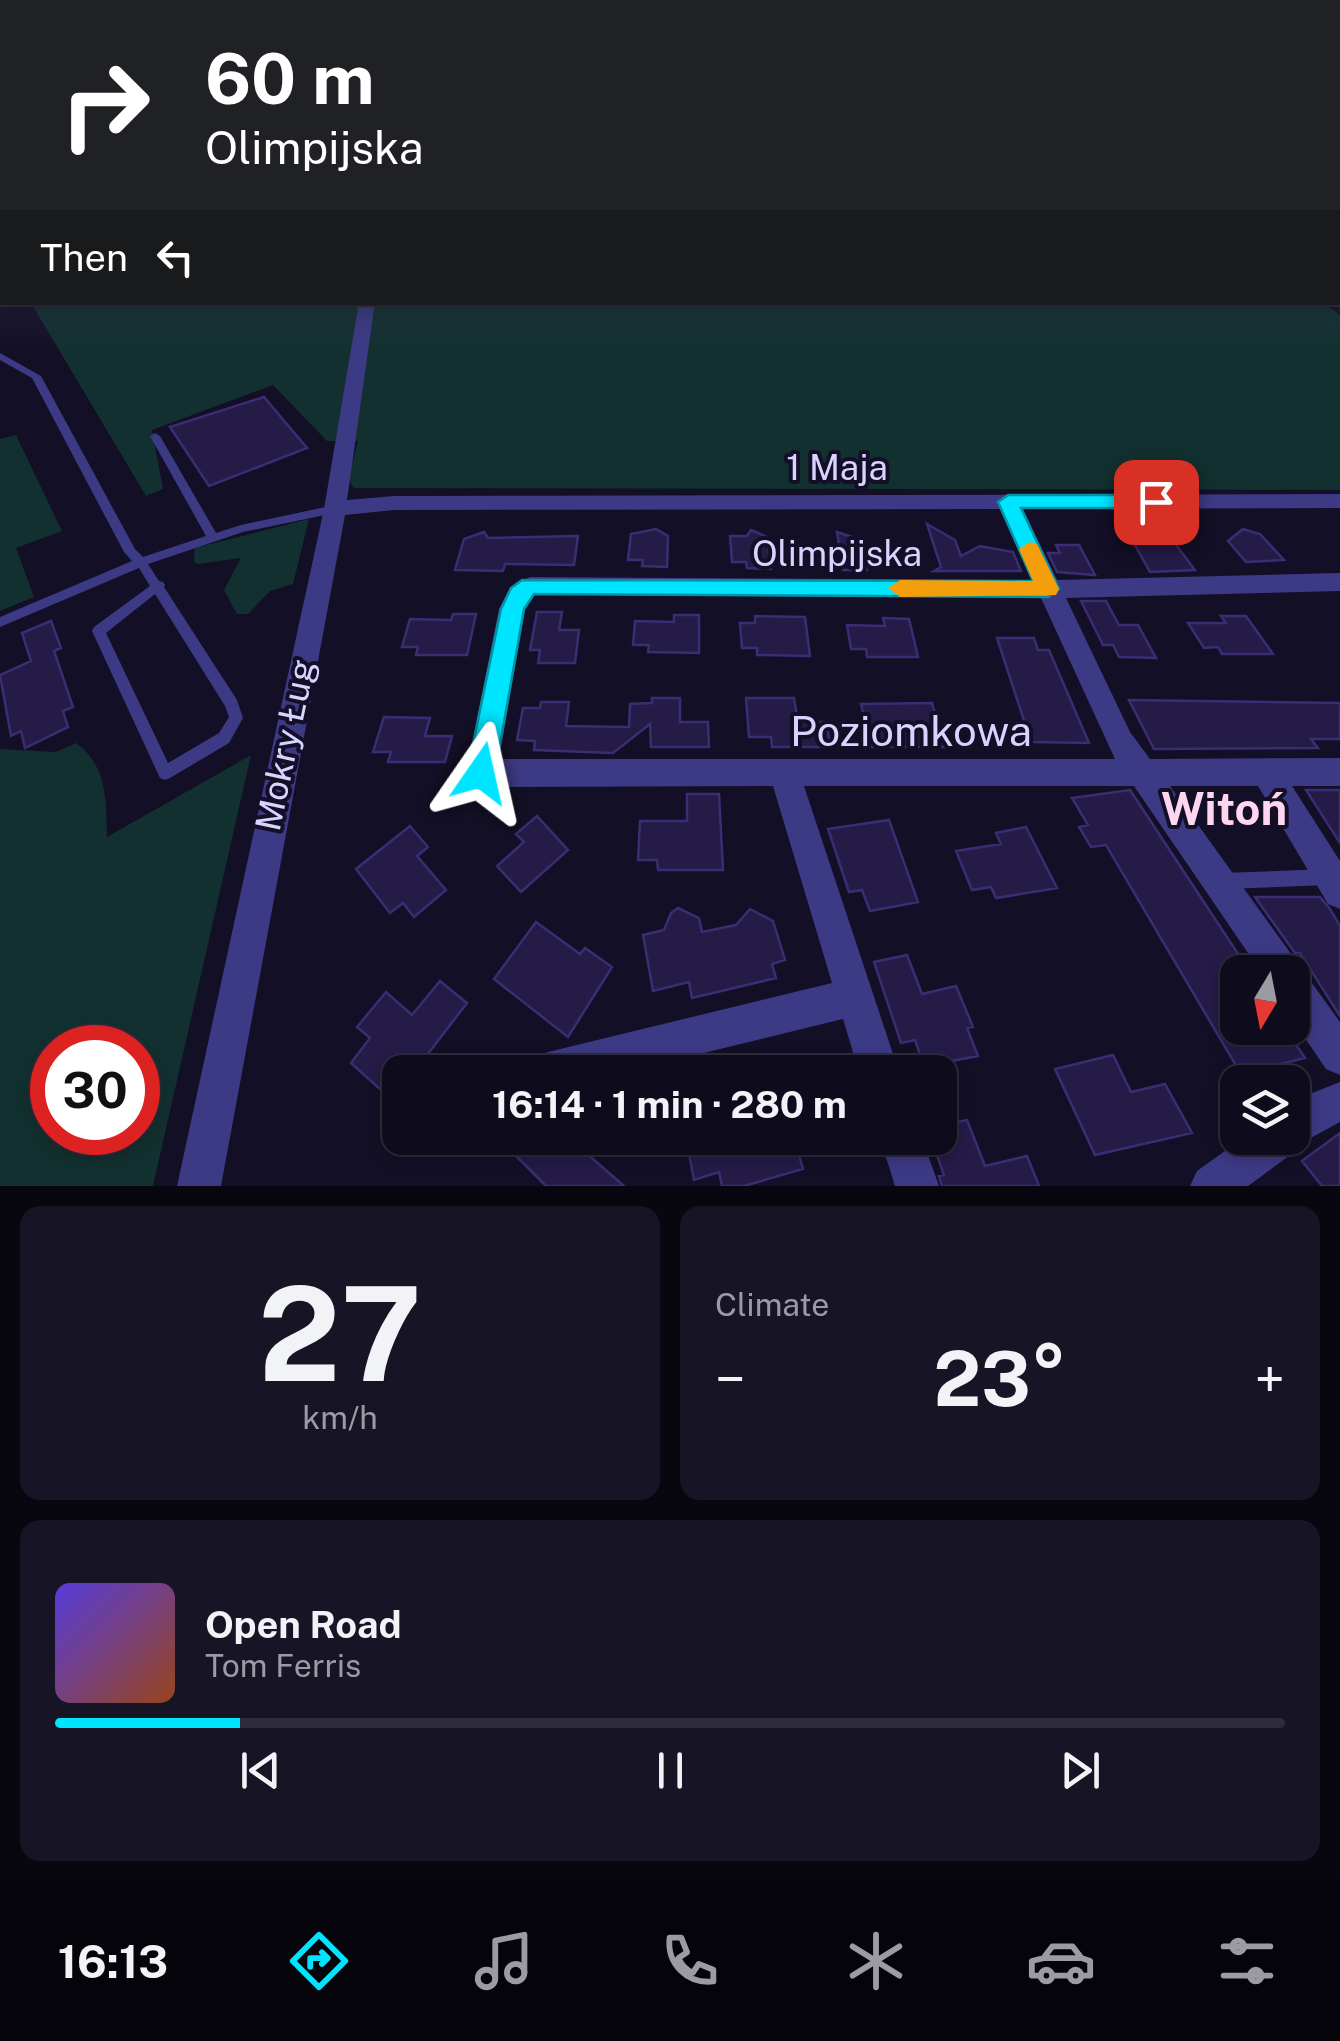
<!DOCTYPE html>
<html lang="en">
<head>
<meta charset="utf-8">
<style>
	body { margin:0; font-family:"Public Sans",sans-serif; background:#171425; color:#f1f3f6; height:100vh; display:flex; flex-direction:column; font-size:38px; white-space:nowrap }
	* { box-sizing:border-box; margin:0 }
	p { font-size:32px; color:#9b9ba3 }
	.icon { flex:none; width:55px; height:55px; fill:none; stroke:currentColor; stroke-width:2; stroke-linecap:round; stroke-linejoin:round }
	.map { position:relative; height:1186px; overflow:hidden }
	.drawer { display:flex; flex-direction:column; gap:20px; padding:20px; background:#08060f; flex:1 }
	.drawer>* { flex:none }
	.banner { position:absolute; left:0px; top:0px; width:1340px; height:305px; box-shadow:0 5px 15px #0003,0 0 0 2px #2e2b3b; background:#202124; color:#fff; overflow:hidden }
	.needle { width:65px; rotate:190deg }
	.fabs { position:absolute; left:1220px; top:955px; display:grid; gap:20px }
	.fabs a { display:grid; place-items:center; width:90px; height:90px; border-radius:20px; background:#0e0b1c; box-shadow:0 5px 15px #0003,0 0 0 2px #2e2b3b; font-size:50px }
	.speed { position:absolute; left:30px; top:1025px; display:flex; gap:20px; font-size:50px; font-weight:700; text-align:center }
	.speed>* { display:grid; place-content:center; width:130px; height:130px; border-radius:50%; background:#0e0b1c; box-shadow:0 5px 15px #0003,0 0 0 2px #2e2b3b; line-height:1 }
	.speed .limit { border:15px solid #d22; background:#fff; color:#111 }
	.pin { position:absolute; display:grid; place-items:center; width:85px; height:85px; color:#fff; margin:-42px; border-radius:20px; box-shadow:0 5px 15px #0006 }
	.me { position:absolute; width:110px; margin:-55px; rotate:11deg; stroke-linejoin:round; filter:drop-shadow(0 0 8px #0008) }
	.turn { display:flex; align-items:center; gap:35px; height:210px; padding:0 40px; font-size:45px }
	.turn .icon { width:130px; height:130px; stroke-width:2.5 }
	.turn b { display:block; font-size:70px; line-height:85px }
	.then { display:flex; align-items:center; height:95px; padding:0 40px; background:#0003; gap:20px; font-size:38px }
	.big { font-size:75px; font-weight:700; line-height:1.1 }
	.drawer .card { flex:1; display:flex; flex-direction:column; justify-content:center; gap:15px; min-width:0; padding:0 35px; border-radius:20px; background:#171425 }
	.drawer .dial { align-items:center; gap:0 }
	.dial b { font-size:130px; line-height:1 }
	.song { display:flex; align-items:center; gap:30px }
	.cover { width:120px; height:120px; border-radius:15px; background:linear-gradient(135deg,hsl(250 70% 55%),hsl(20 70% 35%)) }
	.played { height:10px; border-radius:5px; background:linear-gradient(90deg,#00e5ff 15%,#2e2b3b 15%) }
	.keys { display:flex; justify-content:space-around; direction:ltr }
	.heat { display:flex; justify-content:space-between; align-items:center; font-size:55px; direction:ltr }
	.drawer .tiles { flex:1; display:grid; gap:20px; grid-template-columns:1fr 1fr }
	.card:last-child { grid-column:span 2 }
	.trip { position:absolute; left:382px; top:1055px; width:575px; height:100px; border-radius:20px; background:#0e0b1c; box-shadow:0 5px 15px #0003,0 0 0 2px #2e2b3b; font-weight:700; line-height:100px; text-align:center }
	.menu { display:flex; height:160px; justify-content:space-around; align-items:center; background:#06040b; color:#9b9ba3 }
	.menu .icon { width:70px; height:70px }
	.menu .on { color:#00e5ff }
	.menu b { font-size:45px; color:#f1f3f6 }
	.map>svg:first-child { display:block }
	.green { fill:#12302f; fill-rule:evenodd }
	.building { fill:#241b47; stroke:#3b2d73; stroke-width:2.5 }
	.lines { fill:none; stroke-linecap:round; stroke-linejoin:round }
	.lane { fill:#3d3a85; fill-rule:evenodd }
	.street { fill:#3d3a85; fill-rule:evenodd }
	.route { fill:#00e5ff; stroke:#0095a6; stroke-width:2.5 }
	.slow { fill:#f59e0b }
	.labels { text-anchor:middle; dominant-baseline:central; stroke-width:8; stroke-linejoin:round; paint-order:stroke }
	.street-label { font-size:35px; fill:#d9d4ff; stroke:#130f26 }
	.near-street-label { font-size:42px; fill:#d9d4ff; stroke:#130f26 }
	.near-neighbourhood-label { font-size:45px; font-weight:bold; fill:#ffd6f0; stroke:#130f26 }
</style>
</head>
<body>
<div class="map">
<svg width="1340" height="1186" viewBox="0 0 1340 1186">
	<rect width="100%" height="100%" fill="#130f26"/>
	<!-- green -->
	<path class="green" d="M31 303H1324L1340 315V490L354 488 348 479 358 441H327L273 385 152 430 163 489 146 496Z
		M16 435 62 531 16 548 34 597 0 611V439Z
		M309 519 293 584 270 591 248 614H237L224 590 241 558 197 564 194 561 195 548Z
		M76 743C108 766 106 802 107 837L251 755 153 1186H0V749L56 752ZM52 1048H138V1132H52Z"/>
	<!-- building -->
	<path class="building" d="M264 397 307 448 209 486 170 427Z
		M927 524 955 540 961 556 980 546 1013 552 1021 571H934L941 567Z
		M656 529 668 536 667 567 642 566 643 560H628L631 534Z
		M1243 529 1260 534 1284 560 1246 562 1228 541Z
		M751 530 767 537 771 569 747 568 746 562H732L730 536H747Z
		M484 532 488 538 578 536 574 565 505 564 503 571 455 570 464 539Z
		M837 532 861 540 867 570H843Z
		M1171 538 1195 570 1150 572 1132 540Z
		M1056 545H1079L1095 575 1057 572 1048 553H1060Z
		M1081 601H1106L1119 625H1138L1156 658 1119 657 1113 645H1103Z
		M537 612H562L559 630H579L575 663H538L540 650H530Z
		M453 614H476L467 655H416L418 647H402L410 619 451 620Z
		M674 615H699V653L648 652 649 645H633L635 621 674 622Z
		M755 616 805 617 810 656 757 655V648H742L740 623H755Z
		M1221 616H1246L1273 654H1222L1218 647 1204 648 1188 623H1226Z
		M883 618 909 619 918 657H867L866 649H851L847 625 885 626Z
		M51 621 61 648 54 651 73 707 63 711 68 727 25 748 21 731 11 736 0 675 31 661 22 633Z
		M997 638H1034L1038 650H1049L1089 743 1031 742Z
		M652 698H680V722H708L709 747H651L650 724 613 753 534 750 535 741 517 740 523 708H540L541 702H569L566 726 629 727 630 704 652 703Z
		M746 698H794L798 722H826L831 747H772L771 737H749Z
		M1129 700 1340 703V739H1311L1318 748 1154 749Z
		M932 703 945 747H871L861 704Z
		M384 717 430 718 425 736H452L445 762H388L391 752H373Z
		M1130 790 1250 972H1238V1028H1285L1305 1058 1241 1074 1106 845 1091 847 1079 827 1088 825 1072 798Z
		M1306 790H1340V843Z
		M687 794H719L723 870H658L657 860H638L640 821H687Z
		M537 816 568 850 521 892 497 866 524 842 516 834Z
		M889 820 918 902 870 911 862 890 849 892 828 829Z
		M410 826 428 847 417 856 446 890 414 917 403 903 390 913 356 869Z
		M1026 827 1057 888 996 898 991 887 972 890 956 851 1001 844 996 833Z
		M1255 897H1320L1330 909 1340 926V1016L1300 953H1295Z
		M678 908 699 918 702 932 736 925 750 909 773 921 785 960 772 964 776 978 692 998 689 982 653 991 643 935 664 930 671 913Z
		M536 922 580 954 585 948 612 967 568 1037 494 979Z
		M907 955 922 994 956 986 973 1027 967 1028 978 1056 924 1066 915 1040 901 1043 874 962Z
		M440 981 467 1003 414 1072H397L382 1091 351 1063 370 1038 357 1027 386 992 412 1015Z
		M1113 1055 1131 1092 1165 1084 1192 1133 1095 1155 1055 1069Z
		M967 1120 985 1166 1027 1156 1039 1186H942L939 1176 944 1175 931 1138H940V1126Z
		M1340 1133V1186H1322L1302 1161Z
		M523 1138H569L624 1186H546L513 1153Z
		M686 1138H794L803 1169 744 1186H722L719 1172 694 1180Z"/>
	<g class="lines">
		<!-- lane -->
		<path class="lane" d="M0 353 41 376 135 549 143 557 206 536 150 436 155 433 160 436 216 533 241 525 335 505 341 509 335 513 243 532 148 564 159 581 163 582 165 585 164 587 237 700 243 718 229 743 170 778 165 780 160 778 92 631 94 627 150 586 139 568 0 627V617L132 561 124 552 32 378 0 360ZM155 594 225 706 229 717 219 733 168 763 106 633Z
			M1328 869 1334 871 1336 877 1334 883 1328 885 1223 889 1217 887 1214 881 1217 875 1223 873Z"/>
		<!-- street -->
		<path class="street" d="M1338 259H1340V267H1338Z
			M1338 296 1340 297V308L1331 302H1338Z
			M359 302H375L347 500 394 496 1340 494V508L1023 509 1057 580 1340 573V591L1066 598 1130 732 1150 759 1340 758V786H1292L1340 861V909L1328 904 1258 786H1170L1340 1022V1075L1326 1069 1292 1019V972H1261L1134 786H804L899 1072H859L843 1019 626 1072H528L534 1058 548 1052 832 983 773 786 481 787 470 783 466 773 499 609 510 588 530 577 1033 580 1000 509 394 510 345 515 221 1186H177L324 509ZM535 595 1041 598 1115 759H499L525 609Z
			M1340 1082V1122L1296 1146 1293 1153 1248 1186H1190L1197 1171 1243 1138H1292V1101Z
			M880 1138H922L939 1186H895Z"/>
	</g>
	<!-- sky -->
	<linearGradient id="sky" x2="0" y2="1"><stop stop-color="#0a0815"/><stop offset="0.53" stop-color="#333752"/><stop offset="1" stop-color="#333752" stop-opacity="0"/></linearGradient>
	<rect width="1340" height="352" fill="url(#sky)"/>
	<!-- route -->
	<path class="route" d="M1008 495H1156L1166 502 1156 508H1021L1059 589 1048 597 534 594 524 609 495 773 491 782 481 785 471 782 467 773 501 609 511 588 522 580 1033 581 998 502Z"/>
	<!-- slow -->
	<path class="slow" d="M1030 542 1037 544 1059 589 1056 595 900 597 888 588 900 580 1033 581 1019 549Z"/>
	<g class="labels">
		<!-- street labels -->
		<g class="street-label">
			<text x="837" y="467">1 Maja</text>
			<text x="837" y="553">Olimpijska</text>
			<text transform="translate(285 745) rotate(-78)">Mokry Ług</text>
		</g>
		<!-- near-street labels -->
		<g class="near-street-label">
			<text x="911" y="730">Poziomkowa</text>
		</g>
		<!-- near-neighbourhood labels -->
		<g class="near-neighbourhood-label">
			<text x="1224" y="808">Witoń</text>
		</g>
	</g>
</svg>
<div class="fabs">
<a><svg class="needle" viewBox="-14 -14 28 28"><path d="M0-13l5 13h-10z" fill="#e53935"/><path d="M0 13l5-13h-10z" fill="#9b9ba3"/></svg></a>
<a><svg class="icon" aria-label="layers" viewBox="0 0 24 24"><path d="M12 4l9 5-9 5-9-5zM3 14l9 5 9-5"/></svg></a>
</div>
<div class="speed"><div class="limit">30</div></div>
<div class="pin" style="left:1156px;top:502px;background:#d93025"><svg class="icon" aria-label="arrive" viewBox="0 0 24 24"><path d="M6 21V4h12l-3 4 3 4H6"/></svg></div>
<svg class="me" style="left:481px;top:773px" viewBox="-20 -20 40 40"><path d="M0-17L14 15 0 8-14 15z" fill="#00e5ff" stroke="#fff" stroke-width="4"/></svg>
<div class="trip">16:14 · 1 min · 280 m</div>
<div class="banner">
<div class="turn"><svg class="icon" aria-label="right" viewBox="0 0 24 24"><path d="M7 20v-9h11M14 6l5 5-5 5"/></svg><div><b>60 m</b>Olimpijska</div></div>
<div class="then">Then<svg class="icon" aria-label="left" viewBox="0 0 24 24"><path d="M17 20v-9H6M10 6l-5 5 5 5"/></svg></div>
</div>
</div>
<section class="drawer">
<div class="tiles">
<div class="card dial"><b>27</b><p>km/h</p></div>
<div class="card"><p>Climate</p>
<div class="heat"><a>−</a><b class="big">23°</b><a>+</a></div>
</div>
<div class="card">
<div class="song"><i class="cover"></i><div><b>Open Road</b><p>Tom Ferris</p></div></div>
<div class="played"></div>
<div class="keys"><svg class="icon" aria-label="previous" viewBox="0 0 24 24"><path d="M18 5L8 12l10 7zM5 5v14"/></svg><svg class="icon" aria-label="pause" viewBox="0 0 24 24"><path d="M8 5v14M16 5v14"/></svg><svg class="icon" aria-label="next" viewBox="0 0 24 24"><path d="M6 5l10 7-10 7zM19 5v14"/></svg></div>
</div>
</div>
</section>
<nav class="menu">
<b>16:13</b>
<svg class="icon on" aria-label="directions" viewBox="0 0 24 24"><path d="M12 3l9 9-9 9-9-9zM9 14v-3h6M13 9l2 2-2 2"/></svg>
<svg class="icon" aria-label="music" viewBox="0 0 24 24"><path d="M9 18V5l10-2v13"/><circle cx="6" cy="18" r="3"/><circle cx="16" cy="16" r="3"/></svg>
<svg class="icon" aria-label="phone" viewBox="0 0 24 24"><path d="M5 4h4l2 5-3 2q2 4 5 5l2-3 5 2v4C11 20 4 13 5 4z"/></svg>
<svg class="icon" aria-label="climate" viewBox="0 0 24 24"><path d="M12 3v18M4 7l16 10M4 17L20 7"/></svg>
<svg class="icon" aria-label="car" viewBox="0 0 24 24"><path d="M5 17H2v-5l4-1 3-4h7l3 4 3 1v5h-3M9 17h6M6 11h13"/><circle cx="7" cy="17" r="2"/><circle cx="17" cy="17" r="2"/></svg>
<svg class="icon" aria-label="filters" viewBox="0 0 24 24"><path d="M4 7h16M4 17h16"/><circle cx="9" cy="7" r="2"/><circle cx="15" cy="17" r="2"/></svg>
</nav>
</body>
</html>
